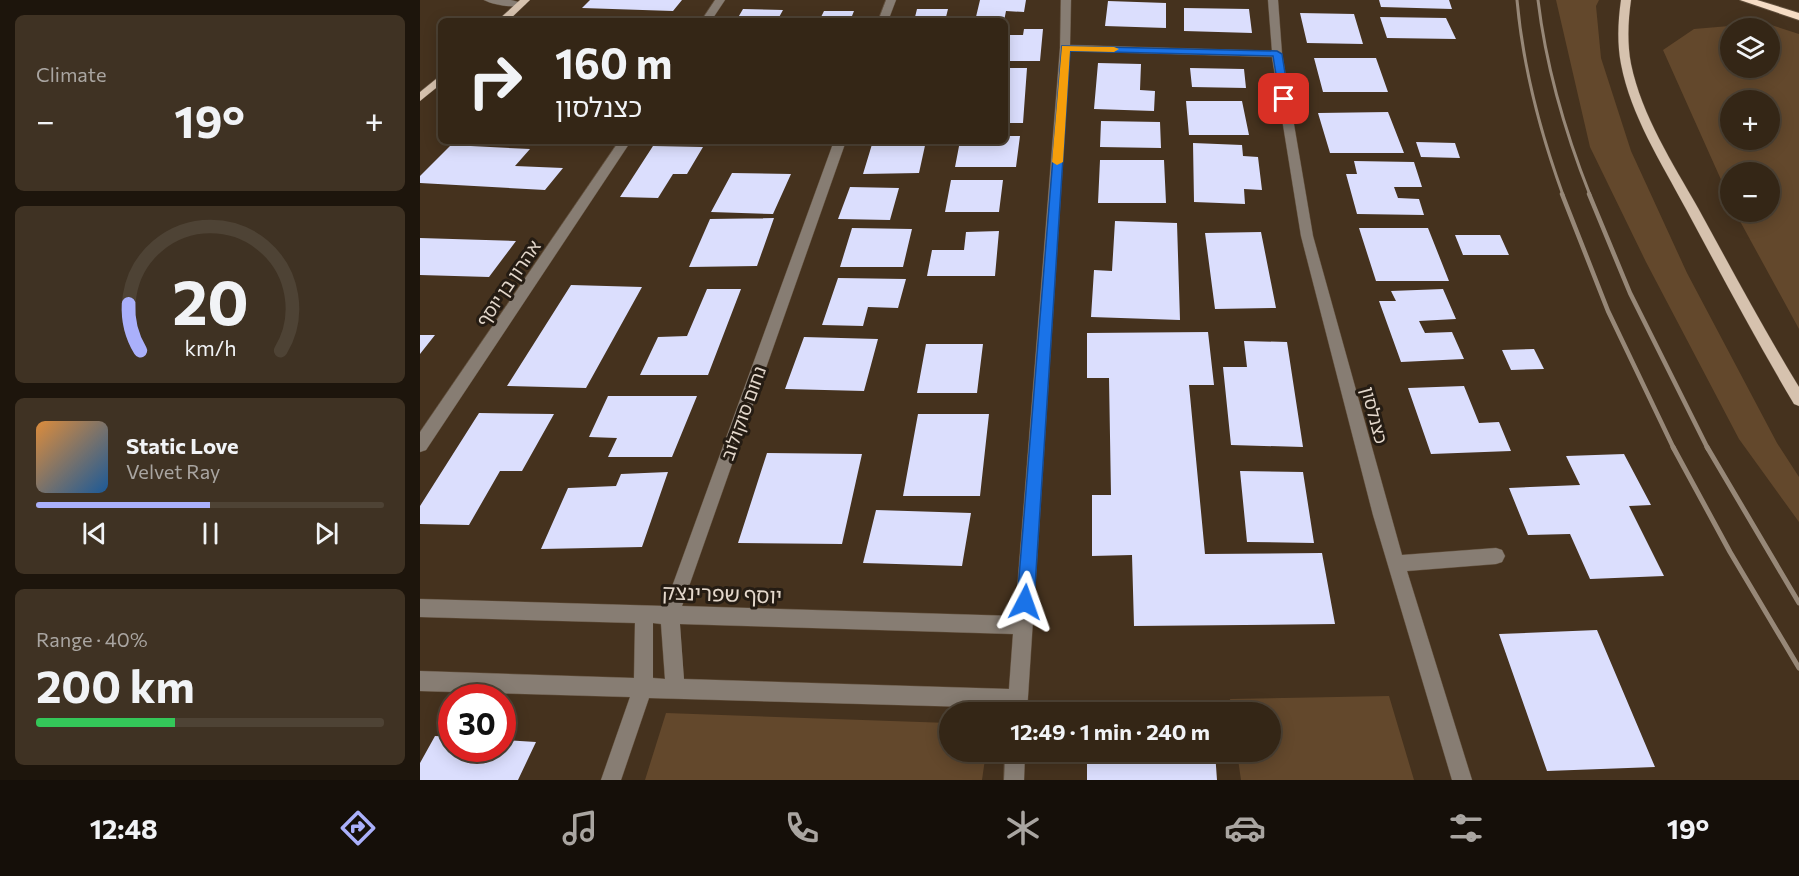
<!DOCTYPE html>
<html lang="en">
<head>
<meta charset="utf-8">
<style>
	body { margin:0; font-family:Commissioner,"Noto Sans Hebrew",sans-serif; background:#3f3223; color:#f1f3f6; height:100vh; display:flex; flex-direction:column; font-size:22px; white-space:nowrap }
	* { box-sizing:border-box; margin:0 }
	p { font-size:20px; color:#a9a5a1 }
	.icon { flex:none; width:33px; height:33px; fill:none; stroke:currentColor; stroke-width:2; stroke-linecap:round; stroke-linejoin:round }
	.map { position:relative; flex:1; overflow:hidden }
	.drawer { display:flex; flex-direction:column; gap:15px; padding:15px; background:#1d150c; width:420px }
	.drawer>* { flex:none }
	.guide { position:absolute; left:18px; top:18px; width:570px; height:126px; border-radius:9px; box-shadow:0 3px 15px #0003,0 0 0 2px #4e4335; background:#342616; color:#f1f3f6; overflow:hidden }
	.tools { position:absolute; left:1300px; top:18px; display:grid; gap:12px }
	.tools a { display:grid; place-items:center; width:60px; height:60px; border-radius:50%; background:#342616; box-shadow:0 3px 15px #0003,0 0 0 2px #4e4335; font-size:30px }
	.speed { position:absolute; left:18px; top:684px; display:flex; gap:12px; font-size:30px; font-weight:700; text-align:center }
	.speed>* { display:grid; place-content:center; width:78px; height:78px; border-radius:50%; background:#342616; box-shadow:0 3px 15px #0003,0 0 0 2px #4e4335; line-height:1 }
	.speed .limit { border:9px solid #d22; background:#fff; color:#111 }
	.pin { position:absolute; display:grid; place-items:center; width:51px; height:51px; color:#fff; margin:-26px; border-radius:12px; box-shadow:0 3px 9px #0006 }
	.me { position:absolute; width:66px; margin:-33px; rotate:4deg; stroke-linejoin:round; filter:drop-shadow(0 0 4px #0008) }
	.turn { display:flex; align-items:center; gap:21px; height:126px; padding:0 18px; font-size:27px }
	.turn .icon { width:78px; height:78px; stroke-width:2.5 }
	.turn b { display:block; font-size:42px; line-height:51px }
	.big { font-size:45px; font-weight:700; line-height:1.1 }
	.drawer .card { flex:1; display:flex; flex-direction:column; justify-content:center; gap:9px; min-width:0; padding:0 21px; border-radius:9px; background:#3f3223 }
	.drawer .dial { align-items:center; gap:0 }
	.dial svg { height:156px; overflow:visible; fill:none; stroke:#4e4335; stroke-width:7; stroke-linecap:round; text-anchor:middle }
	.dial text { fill:#f1f3f6; stroke:none }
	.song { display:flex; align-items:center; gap:18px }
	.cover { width:72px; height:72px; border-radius:9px; background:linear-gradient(135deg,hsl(30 70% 55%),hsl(210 70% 35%)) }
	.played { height:6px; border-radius:3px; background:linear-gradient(90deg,#aab0fb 50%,#4e4335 50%) }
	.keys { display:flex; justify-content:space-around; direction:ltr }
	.heat { display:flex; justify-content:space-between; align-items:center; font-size:33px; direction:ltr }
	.charge { height:9px; border-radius:4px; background:linear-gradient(90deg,#34c759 40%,#4e4335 0) }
	.trip { position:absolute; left:519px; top:702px; width:342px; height:60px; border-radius:30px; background:#342616; box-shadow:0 3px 15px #0003,0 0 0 2px #4e4335; font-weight:700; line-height:60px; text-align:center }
	.tabs { display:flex; height:96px; justify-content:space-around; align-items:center; background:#150f09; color:#a9a5a1 }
	.tabs .icon { width:42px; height:42px }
	.tabs .on { color:#aab0fb }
	.tabs b { font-size:27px; color:#f1f3f6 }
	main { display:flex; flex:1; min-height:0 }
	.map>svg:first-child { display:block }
	.green { fill:#63482c; fill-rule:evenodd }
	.building { fill:#dbdefd }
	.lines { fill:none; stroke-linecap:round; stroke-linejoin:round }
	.minor-casing { stroke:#62503d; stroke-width:1 }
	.major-casing { stroke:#62503d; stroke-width:1 }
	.highway-casing { stroke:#62503d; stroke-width:2 }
	.minor { fill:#877d73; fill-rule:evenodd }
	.major { fill:#d6c2ae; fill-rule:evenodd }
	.highway { fill:#f6ddc5; fill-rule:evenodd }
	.rail-far2 { stroke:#978878; stroke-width:3 }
	.rail-far1 { stroke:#978878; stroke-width:4.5 }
	.rail { stroke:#978878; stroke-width:5 }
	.route { fill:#1a73e8; stroke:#114b97; stroke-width:1.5 }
	.slow { fill:#f59e0b }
	.labels { text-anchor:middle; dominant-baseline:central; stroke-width:6; stroke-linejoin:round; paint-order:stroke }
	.street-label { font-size:18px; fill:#e4d8cc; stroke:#251c13 }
	.near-street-label { font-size:21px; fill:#e4d8cc; stroke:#251c13 }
</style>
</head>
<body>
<main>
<section class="drawer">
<div class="card"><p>Climate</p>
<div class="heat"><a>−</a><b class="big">19°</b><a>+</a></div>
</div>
<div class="card dial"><svg viewBox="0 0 100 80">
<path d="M14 69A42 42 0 1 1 86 69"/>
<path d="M14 69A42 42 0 0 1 8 45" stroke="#aab0fb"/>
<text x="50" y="56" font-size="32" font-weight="700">20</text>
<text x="50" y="72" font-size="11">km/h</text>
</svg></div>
<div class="card">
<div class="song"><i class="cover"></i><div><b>Static Love</b><p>Velvet Ray</p></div></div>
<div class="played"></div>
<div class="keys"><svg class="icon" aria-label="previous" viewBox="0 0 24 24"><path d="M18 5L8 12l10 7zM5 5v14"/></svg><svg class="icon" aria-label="pause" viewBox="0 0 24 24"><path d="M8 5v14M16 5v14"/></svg><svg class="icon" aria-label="next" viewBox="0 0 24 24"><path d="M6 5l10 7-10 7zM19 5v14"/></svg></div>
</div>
<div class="card"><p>Range · 40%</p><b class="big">200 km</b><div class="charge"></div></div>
</section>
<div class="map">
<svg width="1379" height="780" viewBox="0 0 1379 780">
	<rect width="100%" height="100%" fill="#45321e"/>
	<!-- green -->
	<path class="green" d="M1136 0H1179L1176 6 1181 58 1211 151 1267 273 1357 443 1379 477V522L1319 439 1226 262 1170 147Z
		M1345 23 1379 34V329L1315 212H1350V172H1311V202L1243 50 1274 29ZM1311 28H1350V68H1311ZM1311 100H1350V140H1311Z
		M969 696 994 780H821L817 752H850V712H812L810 699Z
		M246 713 529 723 530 752H566L562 780H225Z"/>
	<!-- building -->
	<path class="building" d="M170 0H262L253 11 162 8Z
		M560 0H606L604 12 586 11 584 21H555Z
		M959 0H1029L1032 9 961 7Z
		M688 1 746 3V28L685 26Z
		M764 8 829 9 832 33 764 31Z
		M323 9 363 10 357 21H316Z
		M497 9H528L525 21H494Z
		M404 11H434L430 21H399Z
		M880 13 934 14 943 44 887 43Z
		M960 17 1026 18 1036 39 967 38Z
		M604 29H623L620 61H585V35H603Z
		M894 58H956L968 92H903Z
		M678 63 721 64 720 90 735 91 734 111 674 109Z
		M585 68H607L603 123H585Z
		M770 68 824 69 826 88 772 87Z
		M766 101H822L829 135H769Z
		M968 112 984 153H910L898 113Z
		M681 121 740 122 741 148 680 147Z
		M585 136H600L596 167H535L540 141H585Z
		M453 141H506L499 173 443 174Z
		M996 142 1035 143 1040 158 1001 157Z
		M773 143 822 145 823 156 838 157 842 190 824 189 825 204 774 202Z
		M31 145 110 149 95 166 143 168 125 190 0 183V176Z
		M233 146 283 147 267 174H253L238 198 200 197Z
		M680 160H744L746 203H678Z
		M934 161 994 162 1002 187H974L978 198 999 199 1004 215 937 214 926 174H937Z
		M312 173 371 174 353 214 291 212Z
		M531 180H583L579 212H525Z
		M430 187 479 188 470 220 418 219Z
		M354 218 337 266 269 267 290 219Z
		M695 221 757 223 760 320 671 317 674 270 692 271Z
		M432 228 492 229 483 267H420Z
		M939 228H1008L1029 281H956Z
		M579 231 575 276H507L512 250H544L546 232Z
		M841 232 856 308 795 309 785 233Z
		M1035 235H1080L1089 255H1043Z
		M0 238 96 241 69 277 0 275Z
		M418 278 486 279 478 308 448 307 443 326 402 325Z
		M151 285 222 287 166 388 87 386Z
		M287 289H321L288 375H220L238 337 267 336Z
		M1023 289 1036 319 999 321 1005 333 1032 332 1044 359 981 362 959 301H976L971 291Z
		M788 332 794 385H769L785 554 902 553 915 624 714 626 712 555 672 556V495H691L689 378H667V333Z
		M0 335H15L0 354Z
		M384 337 458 339 444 391 365 389Z
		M824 341 867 342 883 447 811 445 803 367H827Z
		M506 344H563L557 393H497Z
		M1114 349 1124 369 1091 370 1082 350Z
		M1044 386 1059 423 1079 422 1091 451 1011 454 988 388Z
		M188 396H277L252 457H188L197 438 169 437Z
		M59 413 134 414 102 471H80L49 525 0 524V506Z
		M498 414H569L560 496H483Z
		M347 453 442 454 422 544 318 543Z
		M1204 454 1231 505 1209 506 1244 576 1170 579 1150 534 1108 535 1089 488 1160 485 1146 456Z
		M820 471 883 472 894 543 827 542Z
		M248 472 222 547 121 549 148 488 196 486 201 474Z
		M456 510 551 513 542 566 443 563Z
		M1177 630 1235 767 1127 771 1079 634Z
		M15 736 32 737V748H82V740L116 742 98 780H0V763Z
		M667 752H795L797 780H667Z"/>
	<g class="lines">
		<defs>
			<path id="minor" d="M64 0H91L106 4C97 9 73 5 64 0Z
				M295 0H305L291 21H281Z
				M466 0H476L468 21H458Z
				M641 0H651L650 45 852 51 848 0H858L862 54 893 236 982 555 1076 548 1082 550 1085 556 1082 562 1076 564 987 571 1052 780H1032L953 515 881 236 852 57 650 51 607 712H587V708L229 698 201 780H181L210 697 0 691V671L214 678 215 623 0 617V599L245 606 414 141H426L262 606 595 616 640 48ZM233 623 241 624 245 679 233 678ZM260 624 593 634 589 689 264 679Z
				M199 141H211L6 450 0 452V432Z
				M585 752H605L604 780H584Z"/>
			<path id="major" d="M100 0H110L88 21H77Z
				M1201 0H1211C1208 21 1207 43 1211 64 1222 116 1252 162 1278 208 1311 268 1343 328 1379 387V406L1374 404C1336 340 1301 274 1266 209 1241 162 1211 116 1201 64 1197 43 1198 21 1201 0Z
				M21 75V84L0 101V92Z"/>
			<path id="highway" d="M1320 0H1337L1379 13V20Z"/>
		</defs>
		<!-- minor casing -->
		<use href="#minor" class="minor-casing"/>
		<!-- major casing -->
		<use href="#major" class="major-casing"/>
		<!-- highway casing -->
		<use href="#highway" class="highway-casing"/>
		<!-- minor -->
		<use href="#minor" class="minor"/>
		<!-- major -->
		<use href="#major" class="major"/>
		<!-- highway -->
		<use href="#highway" class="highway"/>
		<!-- rail-far2 -->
		<path class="rail-far2" d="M1097 0C1103 67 1120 132 1143 195
			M1118 0C1126 67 1145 132 1170 195"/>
		<!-- rail-far1 -->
		<path class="rail-far1" d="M1142 194 1188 311 1254 449
			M1169 194 1210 293 1288 449"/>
		<!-- rail -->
		<path class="rail" d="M1253 447 1310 552 1379 668
			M1287 447 1379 603"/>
	</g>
	<!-- route -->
	<path class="route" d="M642 46 857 51 862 54 869 99 864 102 860 99 853 56 650 51 614 602 611 608 605 610 600 608 597 602Z"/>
	<!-- slow -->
	<path class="slow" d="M642 46 694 47 699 49 694 52 650 51 643 162 637 165 632 162Z"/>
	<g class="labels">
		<!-- street labels -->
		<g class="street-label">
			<text transform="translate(88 283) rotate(-56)">אהרון בן יוסף</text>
			<text transform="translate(323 413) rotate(-70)">נחום סוקולוב</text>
			<text transform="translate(955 415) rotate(75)">כצנלסון</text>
		</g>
		<!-- near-street labels -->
		<g class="near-street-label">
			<text transform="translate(302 593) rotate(2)">יוסף שפרינצק</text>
		</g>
	</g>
</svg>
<div class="tools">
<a><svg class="icon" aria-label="layers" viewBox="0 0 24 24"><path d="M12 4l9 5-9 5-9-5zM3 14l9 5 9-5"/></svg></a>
<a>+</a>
<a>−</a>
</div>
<div class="speed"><div class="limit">30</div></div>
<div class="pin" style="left:864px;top:99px;background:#d93025"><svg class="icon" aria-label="arrive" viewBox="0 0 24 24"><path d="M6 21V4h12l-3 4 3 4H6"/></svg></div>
<svg class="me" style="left:605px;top:602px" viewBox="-20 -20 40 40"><path d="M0-17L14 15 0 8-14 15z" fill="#1a73e8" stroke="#fff" stroke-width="4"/></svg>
<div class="trip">12:49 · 1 min · 240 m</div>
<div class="guide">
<div class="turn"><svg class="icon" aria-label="right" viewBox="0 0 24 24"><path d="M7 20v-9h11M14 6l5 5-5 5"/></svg><div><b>160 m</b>כצנלסון</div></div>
</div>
</div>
</main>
<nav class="tabs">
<b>12:48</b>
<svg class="icon on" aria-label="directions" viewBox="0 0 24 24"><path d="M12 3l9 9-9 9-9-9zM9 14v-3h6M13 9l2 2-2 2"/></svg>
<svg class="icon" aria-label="music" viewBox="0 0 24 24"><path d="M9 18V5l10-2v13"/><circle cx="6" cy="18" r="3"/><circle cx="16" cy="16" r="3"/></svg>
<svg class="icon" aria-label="phone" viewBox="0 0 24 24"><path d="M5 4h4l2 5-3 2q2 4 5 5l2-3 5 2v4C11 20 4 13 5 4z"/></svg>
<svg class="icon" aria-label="climate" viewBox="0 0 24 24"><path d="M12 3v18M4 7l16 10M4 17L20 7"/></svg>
<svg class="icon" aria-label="car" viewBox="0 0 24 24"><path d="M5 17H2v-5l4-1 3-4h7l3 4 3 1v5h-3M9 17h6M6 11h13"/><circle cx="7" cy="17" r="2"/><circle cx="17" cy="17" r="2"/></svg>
<svg class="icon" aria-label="filters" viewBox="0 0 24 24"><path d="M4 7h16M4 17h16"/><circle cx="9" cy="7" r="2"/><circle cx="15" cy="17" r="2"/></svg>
<b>19°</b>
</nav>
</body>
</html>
